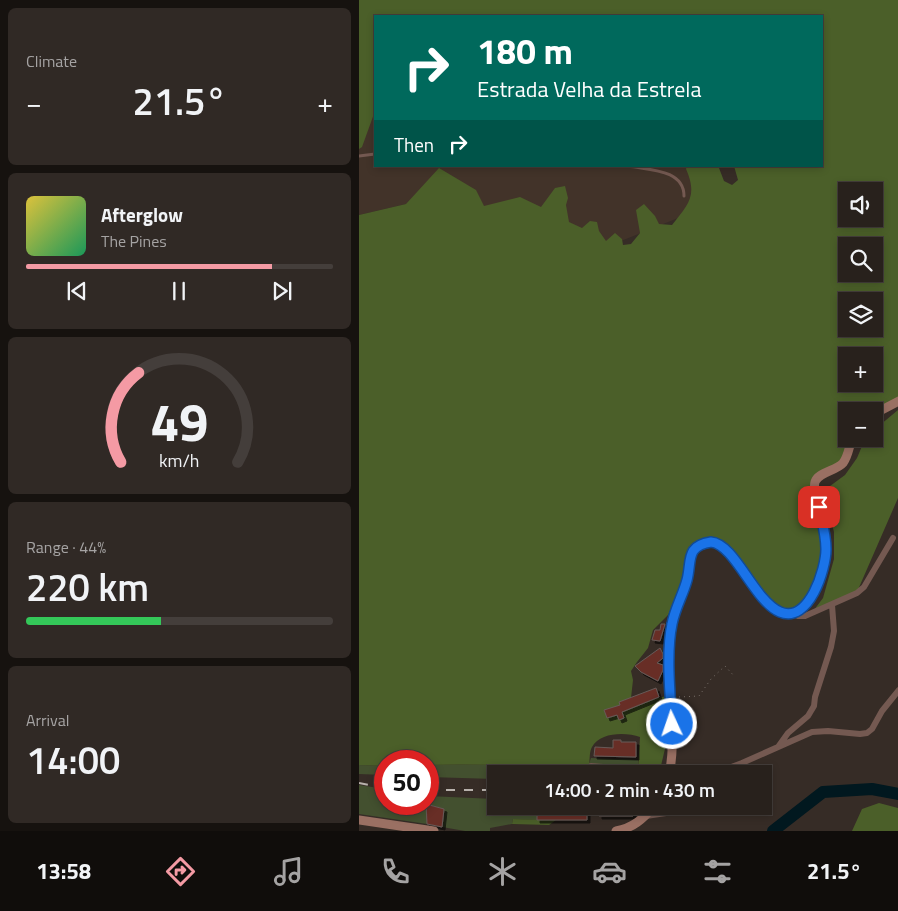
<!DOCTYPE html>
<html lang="en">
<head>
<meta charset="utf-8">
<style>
	body { margin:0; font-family:"Titillium Web",sans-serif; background:#302925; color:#f1f3f6; height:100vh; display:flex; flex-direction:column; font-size:19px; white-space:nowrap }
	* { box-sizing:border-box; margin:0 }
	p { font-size:16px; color:#a5a3a3 }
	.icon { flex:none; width:28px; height:28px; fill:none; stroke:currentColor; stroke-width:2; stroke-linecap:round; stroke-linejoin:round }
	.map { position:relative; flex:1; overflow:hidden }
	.details { display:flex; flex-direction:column; gap:8px; padding:8px; background:#16120f; width:359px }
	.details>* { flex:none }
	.top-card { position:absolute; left:15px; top:15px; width:449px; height:152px; border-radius:0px; box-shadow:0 2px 8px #0003,0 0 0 1px #443e3b; background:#00695c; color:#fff; overflow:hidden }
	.fabs { position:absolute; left:479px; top:182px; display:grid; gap:10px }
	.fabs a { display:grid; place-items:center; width:45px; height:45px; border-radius:0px; background:#28211c; box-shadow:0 2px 8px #0003,0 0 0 1px #443e3b; font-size:25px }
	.speed { position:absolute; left:15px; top:750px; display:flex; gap:10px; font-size:25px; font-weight:700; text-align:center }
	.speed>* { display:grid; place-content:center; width:65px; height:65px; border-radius:50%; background:#28211c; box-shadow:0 2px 8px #0003,0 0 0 1px #443e3b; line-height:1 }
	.speed .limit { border:8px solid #d22; background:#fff; color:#111 }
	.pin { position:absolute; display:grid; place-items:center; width:42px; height:42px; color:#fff; margin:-21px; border-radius:10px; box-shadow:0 2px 8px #0006 }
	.me { position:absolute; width:55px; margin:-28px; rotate:357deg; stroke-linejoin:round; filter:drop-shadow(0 0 4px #0008) }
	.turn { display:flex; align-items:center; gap:18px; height:105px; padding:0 20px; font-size:22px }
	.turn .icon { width:65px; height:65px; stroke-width:2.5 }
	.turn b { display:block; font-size:35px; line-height:42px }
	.then { display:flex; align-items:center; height:48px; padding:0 20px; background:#0003; gap:10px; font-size:19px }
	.big { font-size:38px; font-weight:600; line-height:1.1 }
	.details .card { flex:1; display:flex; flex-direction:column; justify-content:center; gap:8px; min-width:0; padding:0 18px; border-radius:8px; background:#302925 }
	.details .dial { align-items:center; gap:0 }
	.dial svg { height:130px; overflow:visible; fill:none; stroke:#443e3b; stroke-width:7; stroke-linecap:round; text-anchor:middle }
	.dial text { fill:#f1f3f6; stroke:none }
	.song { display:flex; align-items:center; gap:15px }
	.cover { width:60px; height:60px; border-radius:8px; background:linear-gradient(135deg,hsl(50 70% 55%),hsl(150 70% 35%)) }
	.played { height:5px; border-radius:2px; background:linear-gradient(90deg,#f49aa4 80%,#443e3b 80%) }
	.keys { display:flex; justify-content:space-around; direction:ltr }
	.heat { display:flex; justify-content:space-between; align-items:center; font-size:28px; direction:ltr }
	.charge { height:8px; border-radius:4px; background:linear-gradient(90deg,#34c759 44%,#443e3b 0) }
	.trip { position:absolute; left:128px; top:765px; width:285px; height:50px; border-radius:0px; background:#28211c; box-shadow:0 2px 8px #0003,0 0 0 1px #443e3b; font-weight:600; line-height:50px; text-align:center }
	.dock { display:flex; height:80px; justify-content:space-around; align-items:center; background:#100d0b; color:#a5a3a3 }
	.dock .icon { width:35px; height:35px }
	.dock .selected { color:#f49aa4 }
	.dock b { font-size:22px; color:#f1f3f6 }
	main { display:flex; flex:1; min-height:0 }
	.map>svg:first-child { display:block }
	.built { fill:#423329 }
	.green { fill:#43502f }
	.forest { fill:#4b5f29; fill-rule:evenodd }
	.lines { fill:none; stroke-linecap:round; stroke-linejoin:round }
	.river { stroke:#01181f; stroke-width:12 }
	.building { fill:#682f28; stroke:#675a57; filter:url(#shadow) }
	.path { stroke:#79716b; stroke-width:1; stroke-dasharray:1 4; stroke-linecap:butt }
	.lane { stroke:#745951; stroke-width:3 }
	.street { stroke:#745951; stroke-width:6 }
	.secondary { stroke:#9a7063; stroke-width:9 }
	.rail { stroke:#b8b1ac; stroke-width:2; stroke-dasharray:9 9; stroke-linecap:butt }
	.route-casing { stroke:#114b97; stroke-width:12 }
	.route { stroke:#1a73e8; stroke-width:9 }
</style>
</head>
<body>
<main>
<section class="details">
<div class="card"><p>Climate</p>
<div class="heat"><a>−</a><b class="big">21.5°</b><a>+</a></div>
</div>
<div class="card">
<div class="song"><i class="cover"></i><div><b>Afterglow</b><p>The Pines</p></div></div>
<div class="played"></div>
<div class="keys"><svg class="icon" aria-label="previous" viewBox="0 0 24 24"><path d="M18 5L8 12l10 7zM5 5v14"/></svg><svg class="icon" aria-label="pause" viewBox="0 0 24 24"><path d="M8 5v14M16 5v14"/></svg><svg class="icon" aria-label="next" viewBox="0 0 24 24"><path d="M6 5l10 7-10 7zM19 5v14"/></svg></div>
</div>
<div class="card dial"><svg viewBox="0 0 100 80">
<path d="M14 69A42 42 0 1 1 86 69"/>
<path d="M14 69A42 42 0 0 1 25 14" stroke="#f49aa4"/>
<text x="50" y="56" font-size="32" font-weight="700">49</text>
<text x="50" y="72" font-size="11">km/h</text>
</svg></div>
<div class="card"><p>Range · 44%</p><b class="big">220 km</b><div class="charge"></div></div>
<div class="card"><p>Arrival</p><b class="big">14:00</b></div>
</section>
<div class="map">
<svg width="540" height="831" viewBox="0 0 540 831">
	<defs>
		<filter id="shadow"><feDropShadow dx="3" dy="3" stdDeviation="0" flood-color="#0009"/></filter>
	</defs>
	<rect width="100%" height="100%" fill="#362c26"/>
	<!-- built -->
	<path class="built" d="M0 0 16 16V166H329L336 179 329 214 257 243 47 204 0 215Z"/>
	<!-- green -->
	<path class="green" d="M232 758 279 760V769L291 774H136V779L69 777V765C122 763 176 767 229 767Z
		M0 765 26 766V775L0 774Z
		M0 785 26 789V804H69V796L136 799V806H178V820L154 819 153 824 131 828V831H106L83 827 85 809 68 804V824L0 814Z"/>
	<!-- forest -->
	<path class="forest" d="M0 0H539V400L515 411H488V439H492L486 458 457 478 466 538 464 570 442 608 418 609 364 546H339L328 576 309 615 294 630 289 648 278 662 272 671 274 680 272 698C264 703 256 709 260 719L265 718 263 711 283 704V703L307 696 310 732 300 774H291L279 769 281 737C267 732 241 732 233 747 230 752 231 761 230 767 176 767 122 763 69 765V761H26V766L0 765V215L47 204 80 168 117 190 125 206 161 197 182 207 196 188 206 186 209 198 207 205 210 222 223 228 231 221 238 222 240 231 247 241 256 233 263 239 264 245 272 244 281 233 277 210 285 204 296 216 300 224 313 225C329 205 339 196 327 169L328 166H355L360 168 365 181 373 185 379 180 375 166H462V16H16V111L3 147 0 149ZM488 191H515V219H488ZM488 246H515V274H488ZM488 301H515V329H488ZM488 356H515V384H488Z
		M539 410V498L498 592 452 614 464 598 475 559V532L467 501V489L486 475 498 458 506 439H515V430Z
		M520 803 539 808V831H493L503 809Z
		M189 806H206V810L198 813 197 820 190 825 153 824 154 819 189 820Z"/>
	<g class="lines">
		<!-- river -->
		<path class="river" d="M414 831 464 792 513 789 540 794"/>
	</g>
	<!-- building -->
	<path class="building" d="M302 624H306L301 641 293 640 296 630H301Z
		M301 648 304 654V658L298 663 304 665V670L299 681 282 672 276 666Z
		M297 688 300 697 263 712 265 718 260 720 258 715 248 718 245 710 261 705 260 702Z
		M254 740H262V742H277V757L235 756 236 747 254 748Z
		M67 804 85 809 83 827 68 824Z
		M178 806H189L190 813H228V820H178Z
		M240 806H274V816H240Z"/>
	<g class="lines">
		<!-- path -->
		<path class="path" d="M320 697 340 696 352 679 366 666 376 677"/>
		<!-- lane -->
		<path class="lane" d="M0 156 16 154
			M270 166C289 170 325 169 325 196"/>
		<!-- street -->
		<path class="street" d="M431 613 439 616H446L498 593 505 587 534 538
			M419 747 429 733 449 716 455 706 456 697 472 647 475 631 473 605
			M232 766 268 769 284 774
			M354 774 383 763 453 732 469 731 501 734 508 733 513 729 523 711 540 690
			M287 816 307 813 315 806"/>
		<!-- secondary -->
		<path class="secondary" d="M515 414 540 401
			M310 774C315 752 313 732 312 710 311 685 309 659 311 634 312 614 323 598 328 580 331 571 328 558 334 550 337 547 341 546 344 545 349 543 354 542 359 544 384 554 406 631 441 609 448 605 453 596 457 589 473 561 466 533 459 504 457 497 454 489 456 482 459 472 477 471 484 463 489 457 490 447 493 439
			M0 820 75 831
			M257 831C274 828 284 819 295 806"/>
		<!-- rail -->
		<path class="rail" d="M0 783 26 788
			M69 790H136"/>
	</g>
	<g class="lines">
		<defs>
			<path id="route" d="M313 724C311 694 307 652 313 624 316 608 324 595 328 580 333 561 326 546 352 542 376 544 395 601 421 612 450 624 467 569 467 549 467 535 463 521 460 507"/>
		</defs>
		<!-- route casing -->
		<use href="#route" class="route-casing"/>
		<!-- route -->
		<use href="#route" class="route"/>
	</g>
</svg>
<div class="fabs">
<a><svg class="icon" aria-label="sound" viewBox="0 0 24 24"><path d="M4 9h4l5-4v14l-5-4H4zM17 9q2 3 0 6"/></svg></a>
<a><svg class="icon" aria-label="search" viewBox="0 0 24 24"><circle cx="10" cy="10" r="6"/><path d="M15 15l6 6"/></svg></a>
<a><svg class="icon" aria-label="layers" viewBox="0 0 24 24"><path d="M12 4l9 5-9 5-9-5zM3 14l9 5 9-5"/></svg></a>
<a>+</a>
<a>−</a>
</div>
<div class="speed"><div class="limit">50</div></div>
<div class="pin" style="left:460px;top:507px;background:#d93025"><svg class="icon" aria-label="arrive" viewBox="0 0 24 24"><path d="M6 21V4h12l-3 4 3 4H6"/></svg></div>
<svg class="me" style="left:313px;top:724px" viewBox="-20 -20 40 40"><circle r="17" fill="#1a73e8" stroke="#fff" stroke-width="3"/><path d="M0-11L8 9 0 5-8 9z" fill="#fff"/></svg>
<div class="trip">14:00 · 2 min · 430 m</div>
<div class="top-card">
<div class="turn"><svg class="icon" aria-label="right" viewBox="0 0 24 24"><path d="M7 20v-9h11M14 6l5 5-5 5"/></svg><div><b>180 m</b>Estrada Velha da Estrela</div></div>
<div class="then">Then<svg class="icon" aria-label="right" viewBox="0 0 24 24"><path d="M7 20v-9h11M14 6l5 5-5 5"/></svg></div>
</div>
</div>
</main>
<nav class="dock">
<b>13:58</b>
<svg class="icon selected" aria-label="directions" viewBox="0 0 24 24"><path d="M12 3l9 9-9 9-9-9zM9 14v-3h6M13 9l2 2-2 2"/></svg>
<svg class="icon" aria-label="music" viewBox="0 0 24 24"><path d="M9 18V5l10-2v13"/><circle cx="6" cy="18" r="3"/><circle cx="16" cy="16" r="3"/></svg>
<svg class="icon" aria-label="phone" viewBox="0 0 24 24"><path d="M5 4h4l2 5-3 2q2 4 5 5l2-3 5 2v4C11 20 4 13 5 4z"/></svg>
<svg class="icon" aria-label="climate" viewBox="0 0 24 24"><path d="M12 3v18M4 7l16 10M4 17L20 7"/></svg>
<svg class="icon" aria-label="car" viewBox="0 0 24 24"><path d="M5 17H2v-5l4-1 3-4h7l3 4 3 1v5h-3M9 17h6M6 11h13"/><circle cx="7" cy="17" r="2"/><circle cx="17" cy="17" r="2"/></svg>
<svg class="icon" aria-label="filters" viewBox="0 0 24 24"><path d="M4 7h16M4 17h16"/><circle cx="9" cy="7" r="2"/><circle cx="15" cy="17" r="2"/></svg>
<b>21.5°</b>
</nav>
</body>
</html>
